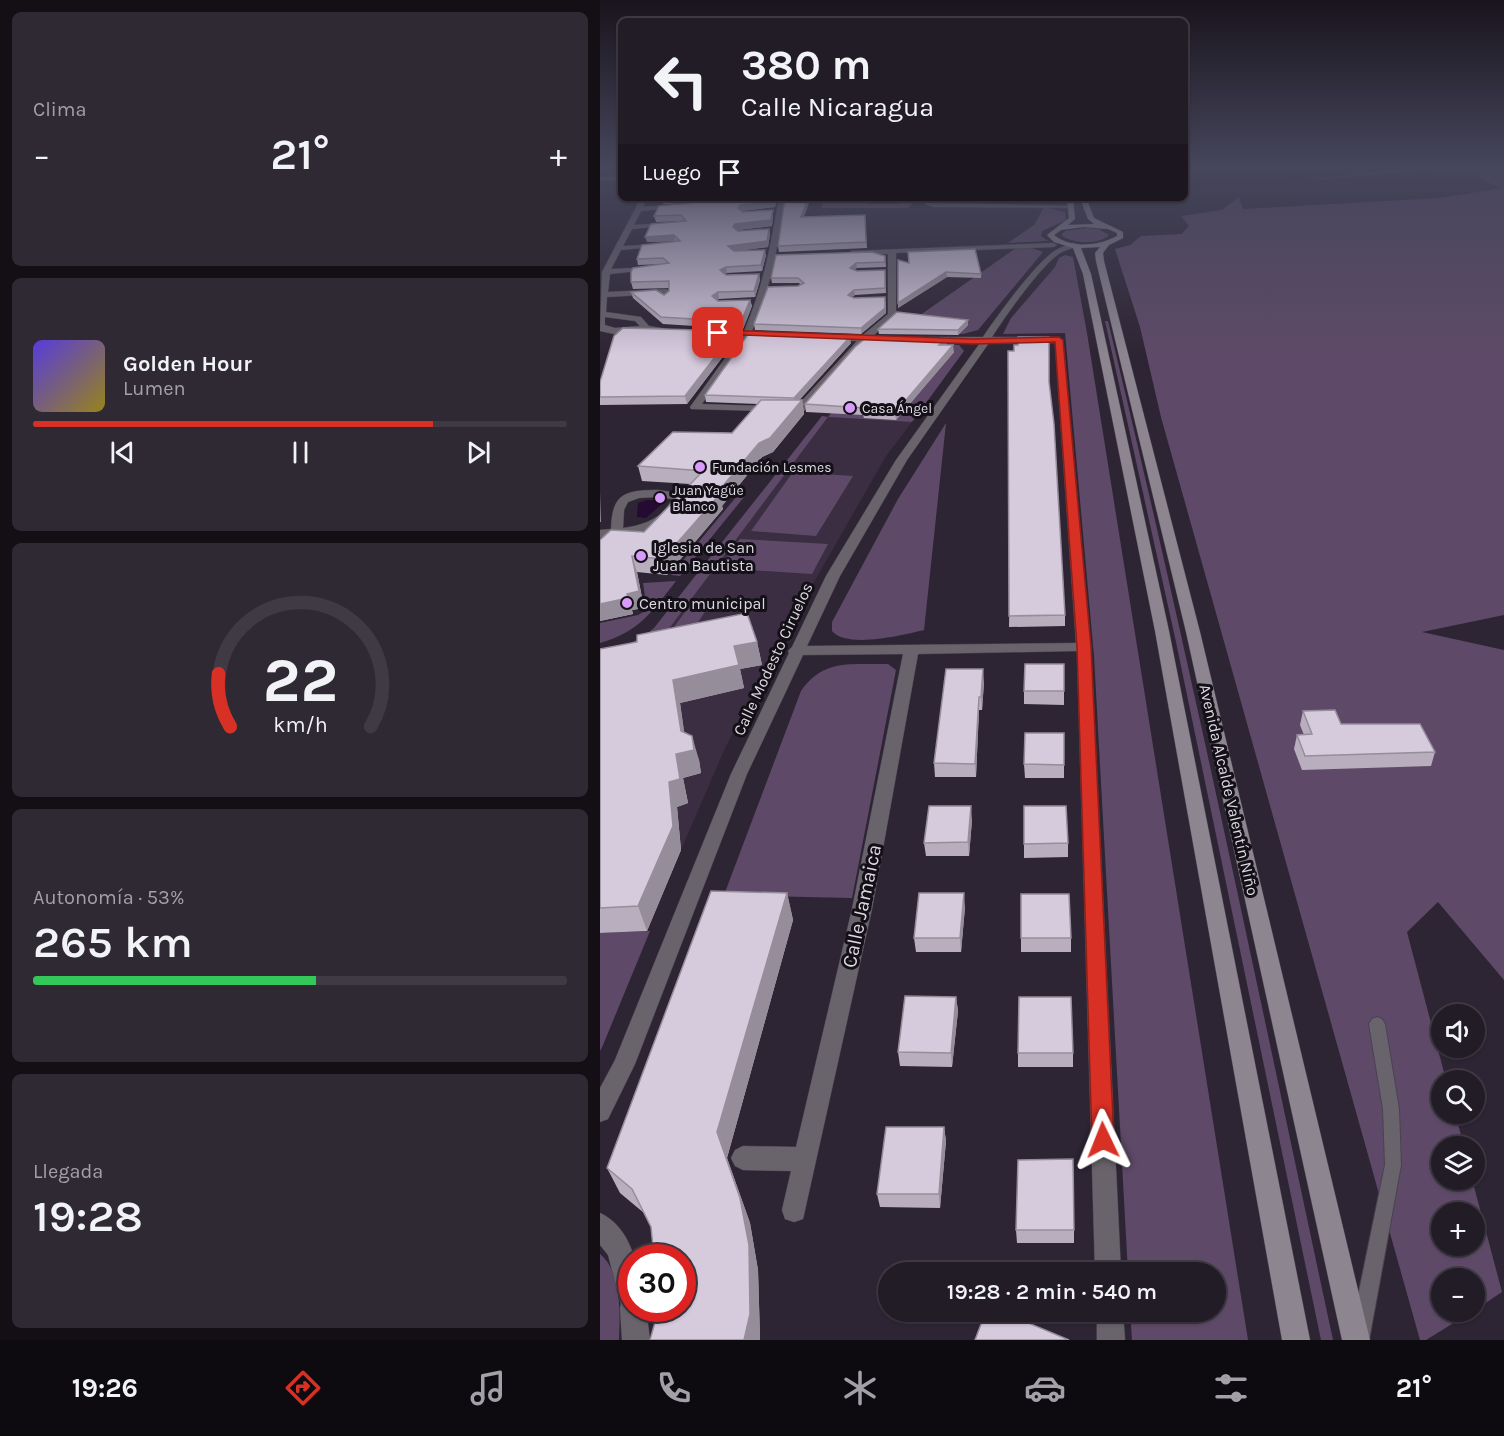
<!DOCTYPE html>
<html lang="es">
<head>
<meta charset="utf-8">
<style>
	body { margin:0; font-family:Karla,sans-serif; background:#2e2933; color:#f1f3f6; height:100vh; display:flex; flex-direction:column; font-size:22px; white-space:nowrap }
	* { box-sizing:border-box; margin:0 }
	p { font-size:20px; color:#a2a1a7 }
	.icon { flex:none; width:33px; height:33px; fill:none; stroke:currentColor; stroke-width:2; stroke-linecap:round; stroke-linejoin:round }
	.map { position:relative; flex:1; overflow:hidden }
	.drawer { display:flex; flex-direction:column; gap:12px; padding:12px; background:#130f15; width:600px }
	.drawer>* { flex:none }
	.guide { position:absolute; left:18px; top:18px; width:570px; height:183px; border-radius:9px; box-shadow:0 2px 4px #0004,0 0 0 2px #3f3a44; background:#221c27; color:#f1f3f6; overflow:hidden }
	.tools { position:absolute; left:831px; top:1004px; display:grid; gap:12px }
	.tools a { display:grid; place-items:center; width:54px; height:54px; border-radius:50%; background:#221c27; box-shadow:0 2px 4px #0004,0 0 0 2px #3f3a44; font-size:30px }
	.speed { position:absolute; left:18px; top:1244px; display:flex; gap:12px; font-size:30px; font-weight:700; text-align:center }
	.speed>* { display:grid; place-content:center; width:78px; height:78px; border-radius:50%; background:#221c27; box-shadow:0 2px 4px #0004,0 0 0 2px #3f3a44; line-height:1 }
	.speed .limit { border:9px solid #d22; background:#fff; color:#111 }
	.pin { position:absolute; display:grid; place-items:center; width:51px; height:51px; color:#fff; margin:-26px; border-radius:12px; box-shadow:0 3px 9px #0006 }
	.me { position:absolute; width:66px; margin:-33px; rotate:358deg; stroke-linejoin:round; filter:drop-shadow(0 0 4px #0008) }
	.turn { display:flex; align-items:center; gap:21px; height:126px; padding:0 24px; font-size:27px }
	.turn .icon { width:78px; height:78px; stroke-width:2.5 }
	.turn b { display:block; font-size:42px; line-height:51px }
	.then { display:flex; align-items:center; height:57px; padding:0 24px; background:#0003; gap:12px; font-size:22px }
	.big { font-size:45px; font-weight:600; line-height:1.1 }
	.drawer .tile { flex:1; display:flex; flex-direction:column; justify-content:center; gap:9px; min-width:0; padding:0 21px; border-radius:9px; background:#2e2933 }
	.drawer .dial { align-items:center; gap:0 }
	.dial svg { height:156px; overflow:visible; fill:none; stroke:#3f3a44; stroke-width:7; stroke-linecap:round; text-anchor:middle }
	.dial text { fill:#f1f3f6; stroke:none }
	.song { display:flex; align-items:center; gap:18px }
	.cover { width:72px; height:72px; border-radius:9px; background:linear-gradient(135deg,hsl(250 70% 55%),hsl(50 70% 35%)) }
	.played { height:6px; border-radius:3px; background:linear-gradient(90deg,#d93025 75%,#3f3a44 75%) }
	.keys { display:flex; justify-content:space-around; direction:ltr }
	.heat { display:flex; justify-content:space-between; align-items:center; font-size:33px; direction:ltr }
	.charge { height:9px; border-radius:4px; background:linear-gradient(90deg,#34c759 53%,#3f3a44 0) }
	.trip { position:absolute; left:278px; top:1262px; width:348px; height:60px; border-radius:30px; background:#221c27; box-shadow:0 2px 4px #0004,0 0 0 2px #3f3a44; font-weight:600; line-height:60px; text-align:center }
	.tab-bar { display:flex; height:96px; justify-content:space-around; align-items:center; background:#0e0b10; color:#a2a1a7 }
	.tab-bar .icon { width:42px; height:42px }
	.tab-bar .on { color:#d93025 }
	.tab-bar b { font-size:27px; color:#f1f3f6 }
	main { display:flex; flex:1; min-height:0 }
	.map>svg:first-child { display:block }
	.built { fill:#3b2e42 }
	.green { fill:#5e4a68; fill-rule:evenodd }
	.water { fill:#250a31 }
	.lines { fill:none; stroke-linecap:round; stroke-linejoin:round }
	.lane-casing { stroke:#4a4250; stroke-width:2 }
	.street-casing { stroke:#4a4250; stroke-width:1 }
	.secondary-casing { stroke:#4a4250; stroke-width:1 }
	.lane { fill:#69646c; fill-rule:evenodd }
	.street { fill:#69646c; fill-rule:evenodd }
	.secondary { fill:#8d8691; fill-rule:evenodd }
	.wall { fill:#b8aebe }
	.shaded-wall { fill:#968d9b }
	.building { fill:#d6cadd; stroke:#968d9b; stroke-width:1.5 }
	.route { fill:#d93025; stroke:#8d1f18; stroke-width:1.5 }
	.poi-dot { fill:#d79bf9; stroke:#141017; stroke-width:2 }
	.labels { text-anchor:middle; dominant-baseline:central; stroke-width:6; stroke-linejoin:round; paint-order:stroke }
	.far-poi-label { font-size:14px; fill:#dfd9e3; stroke:#141017; text-anchor:start }
	.poi-label { font-size:16px; fill:#dfd9e3; stroke:#141017; text-anchor:start }
	.street-label { font-size:16px; fill:#dfd9e3; stroke:#141017 }
	.near-street-label { font-size:20px; fill:#dfd9e3; stroke:#141017 }
</style>
</head>
<body>
<main>
<section class="drawer">
<div class="tile"><p>Clima</p>
<div class="heat"><a>−</a><b class="big">21°</b><a>+</a></div>
</div>
<div class="tile">
<div class="song"><i class="cover"></i><div><b>Golden Hour</b><p>Lumen</p></div></div>
<div class="played"></div>
<div class="keys"><svg class="icon" aria-label="previous" viewBox="0 0 24 24"><path d="M18 5L8 12l10 7zM5 5v14"/></svg><svg class="icon" aria-label="pause" viewBox="0 0 24 24"><path d="M8 5v14M16 5v14"/></svg><svg class="icon" aria-label="next" viewBox="0 0 24 24"><path d="M6 5l10 7-10 7zM19 5v14"/></svg></div>
</div>
<div class="tile dial"><svg viewBox="0 0 100 80">
<path d="M14 69A42 42 0 1 1 86 69"/>
<path d="M14 69A42 42 0 0 1 8 42" stroke="#d93025"/>
<text x="50" y="56" font-size="32" font-weight="700">22</text>
<text x="50" y="72" font-size="11">km/h</text>
</svg></div>
<div class="tile"><p>Autonomía · 53%</p><b class="big">265 km</b><div class="charge"></div></div>
<div class="tile"><p>Llegada</p><b class="big">19:28</b></div>
</section>
<div class="map">
<svg width="904" height="1340" viewBox="0 0 904 1340">
	<rect width="100%" height="100%" fill="#2e2534"/>
	<!-- built -->
	<path class="built" d="M228 417 312 422 286 456 186 631 125 748 77 859 0 759V674L56 646Z"/>
	<!-- green -->
	<path class="green" d="M904 168V615L822 632 904 650V980L838 902 807 932 846 1080H842V1113H855L864 1146H842V1179H872L902 1292 875 1310 874 1278H842V1311H873L826 1340H820L561 417 540 327 515 249 530 245 541 236 582 234 589 226 581 216 622 210 639 197 643 209 840 198 901 188 877 177 889 173 817 171 689 182 800 169ZM842 1212H874V1245H842Z
		M223 198 225 202 256 203 260 198H271L268 204H297L313 199 314 201 308 208H222Z
		M444 207 465 212 466 220 442 231 441 236 448 241 408 243 434 225Z
		M485 228 499 229 509 235C499 245 472 244 461 235L465 231Z
		M416 248H432L443 252 378 330 363 334 296 332Z
		M465 255 473 257 487 333 648 1340H532L530 1311H615V1272H528L494 656 465 333 403 334 411 318 455 267 459 258Z
		M505 321H508C590 659 660 1000 733 1340H721L576 642Z
		M293 343 359 345 364 351 312 422 228 417 56 646 0 654C20 648 38 642 54 628L222 416 228 417 252 385Z
		M346 423 324 630C303 635 247 649 232 631V622L298 499Z
		M193 472 253 476 216 536 151 531Z
		M137 496 144 497 80 576 71 575Z
		M140 539 228 544 212 574 119 568Z
		M76 581C52 612 39 632 0 643V623L38 615 47 610 43 583Z
		M90 605 109 606 86 640 61 645Z
		M288 664 296 670 252 898 124 895 201 691C224 658 251 665 288 664Z
		M50 931 3 1045 0 1051V933Z
		M0 1254C22 1272 20 1313 19 1340H0Z"/>
	<!-- water -->
	<path class="water" d="M47 500 62 501 61 505 46 518 37 517 38 503Z"/>
	<g class="lines">
		<defs>
			<path id="lane" d="M777 1017 782 1019 785 1024 799 1109 801 1165 769 1340H749L785 1165 783 1109 769 1024 772 1019Z"/>
			<path id="street" d="M21 176V180L0 181V177Z
				M41 198H47L43 207 79 205 82 207 41 211 34 225 70 223 73 225 32 229 23 246 60 244 64 246 21 250 11 269 52 267 56 269 10 274 8 292 66 289 70 291 67 299H64L60 297 61 294 7 297 6 312 41 317 49 326 80 331 79 333 46 331 14 334 0 331 2 272ZM5 317 35 321 40 326 15 328 5 325Z
				M179 198H185C178 244 171 289 152 331L169 332 173 335 169 338 149 337 102 404 196 407 257 341 232 340 228 337 229 335H263L288 314V254L253 255 250 251 453 243 457 245 453 247 296 253V315L273 336 290 339 286 342 267 341 254 352 203 412 91 409 90 407 141 336 115 335 111 332 115 329 144 331C163 288 171 244 179 198Z
				M325 198H331L330 202 334 203 474 206 471 208 334 207 325 204Z
				M473 243 480 245C474 248 468 249 462 252 443 262 404 318 392 337H459L463 340 491 647 521 1272H495L477 651 318 654 272 909 203 1219 194 1222 185 1219 182 1210 191 1171 143 1170 135 1166 131 1158 135 1150 143 1146 196 1147 252 909 303 654 203 655 147 774 35 1064 8 1119 0 1122V1088L15 1060 131 774 189 653 188 651 192 647 226 576 296 460 380 343H328L324 340 328 337H383C396 317 437 261 456 250 461 247 468 245 473 243ZM389 343H455L476 643 207 646 240 576 307 460Z
				M58 490 78 493 85 498C67 531 35 535 0 538V530L11 529C12 494 24 490 58 490ZM58 497 72 499C62 519 44 525 23 528L24 510 28 502 39 498Z
				M0 1213C18 1221 29 1239 34 1257H32V1308H46L50 1340H22L20 1308 21 1304 8 1255 0 1245Z
				M497 1311H523L525 1340H497Z"/>
			<path id="secondary" d="M467 198H473L475 219 468 225 494 224 488 219 480 198H486L494 218 523 232V238L509 245 503 253 504 261 600 632 770 1340H742L586 632 496 261 495 253 500 247 481 248 491 274 569 631 710 1340H682L555 631 483 274 473 248 454 242 447 235 469 218ZM484 227 508 229 517 233V236C499 246 471 249 454 235L461 230Z"/>
		</defs>
		<!-- lane casing -->
		<use href="#lane" class="lane-casing"/>
		<!-- street casing -->
		<use href="#street" class="street-casing"/>
		<!-- secondary casing -->
		<use href="#secondary" class="secondary-casing"/>
		<!-- lane -->
		<use href="#lane" class="lane"/>
		<!-- street -->
		<use href="#street" class="street"/>
		<!-- secondary -->
		<use href="#secondary" class="secondary"/>
	</g>
	<!-- wall -->
	<path class="wall" d="M63 198H177L175 207 142 211 143 212 173 210V215L172 226 137 230 138 231 169 229 170 234 168 247 134 251 166 255 162 271 127 273 125 274 126 275 159 274 160 280 155 297 119 299 117 300 118 301 150 300 152 306 143 329 63 324 33 298 31 292 64 295 69 291V288L33 289 31 282 64 264 38 265 37 259 75 241 47 242 82 221 56 222 54 216 88 203 63 204Z
		M337 198H440V203L338 201Z
		M265 215 267 248 179 252 178 246 204 217Z
		M285 256 286 267 257 268 254 270 257 271 285 270 286 293 255 295 252 297 254 298 286 302V313L261 334 155 330 154 324 201 285 199 283H172L171 278Z
		M309 263 381 274V278L347 277 298 308V303Z
		M368 325 358 335 279 334 278 329Z
		M135 331 137 338 87 404 0 405V382Z
		M251 343 199 400H202L204 414 173 452 162 457 122 506 123 509 67 575 37 572 44 608 32 610 33 614 0 621V540L44 532 90 484 42 481 38 466 132 433 158 404 106 402 105 395Z
		M347 345 354 352 296 420 264 418 263 415 206 412 205 404Z
		M418 345 449 383 465 615V626L409 627 414 351Z
		M37 642H157L162 665 140 669 144 688 80 703 84 732 99 760 101 773 83 778 88 803 77 807 81 850 47 931 0 933V649Z
		M464 664V705L424 704V691Z
		M384 682 382 710H379L376 777H335L334 763Z
		M703 711 741 724 835 752 831 766 702 770 694 749 697 735H704L700 725Z
		M464 733V778H425L424 764Z
		M372 820 369 856H326L324 843Z
		M468 843V857L424 858V844Z
		M187 893 193 920 127 1158 150 1223 158 1270 160 1337 82 1308 51 1227 44 1213 20 1193 7 1168Z
		M365 907 361 952H316L314 938Z
		M421 938H471V952H421Z
		M356 997 358 1011 352 1067 300 1066 298 1052Z
		M418 1053H473V1067H418Z
		M344 1127 346 1141 340 1208 280 1207 277 1194Z
		M416 1230H474V1243H417Z"/>
	<!-- shaded-wall -->
	<path class="shaded-wall" d="M175 198H177L175 207 141 211 138 208 140 205Z
		M208 198H211L202 222 201 217Z
		M173 210V215L172 226 136 230 133 227 135 224Z
		M169 229 170 234 168 247 129 252 128 246Z
		M74 235 75 241 47 242 45 237Z
		M165 250 166 255 162 271 161 265Z
		M256 263 257 268 251 273 250 268Z
		M126 267 127 273 121 276 120 270Z
		M346 272 347 277 298 308V303Z
		M159 274 160 280 155 297 154 291Z
		M254 290 255 295 249 300 248 295Z
		M118 292 119 299 113 302 112 296Z
		M285 297 286 313 261 334V328Z
		M150 300 152 306 143 329 141 322Z
		M368 320V325L358 335V330Z
		M135 331 137 338 87 404 85 396Z
		M250 337 251 343 195 405 194 398Z
		M347 338V345H339Z
		M353 345 354 352 296 420 295 413Z
		M202 400 204 414 173 452 162 457 122 506 123 509 67 575 63 559 159 443Z
		M0 492 1 522H0Z
		M32 556 37 572 44 608 32 610 33 614 0 621V604L27 594Z
		M157 642 162 665 140 669 144 688 80 703 87 751 92 736 99 760 101 773 83 778 88 803 77 807 81 850 47 931 38 906 69 782 81 731 73 680 134 646Z
		M383 669 384 682 382 710 381 697Z
		M379 697V710L376 777 375 764Z
		M371 806 372 820 369 856 368 842Z
		M187 893 193 920 127 1158 150 1223 158 1270 160 1337V1340H144L117 1132Z
		M364 893 365 907 361 952 360 938Z
		M356 997 358 1011 352 1067 351 1053Z
		M344 1127 346 1141 340 1208 339 1194Z"/>
	<!-- building -->
	<path class="building" d="M87 198H175L174 202 140 205 138 208 143 212 173 210 171 220 135 224 133 227 138 231 169 229 167 241 128 246 134 251 165 250 161 265 126 267 120 270 126 275 159 274 154 291 118 292 112 296 118 301 150 300 141 322 61 317 31 292 56 290 64 295 69 291V281L31 282V272L33 268 69 263 63 258 37 259 42 245 80 241 74 235 45 237 51 224 86 221 81 215 54 216 59 206 92 203Z
		M185 198H208L201 217 265 215 266 242 178 246Z
		M375 249 381 274 346 272 298 303V260L309 263 308 252Z
		M272 252 285 256V262L256 263 250 268 257 271 285 270V288L254 290 248 295 254 298 285 297V308L261 328 154 324 168 287 198 286 204 283 198 278H171L176 255Z
		M297 312 368 320 358 330 278 329Z
		M23 328 135 331 85 396 0 397V382L14 336Z
		M149 333 250 337 194 398 105 395Z
		M267 337 347 338 339 345H353L295 413 263 410 264 408 205 404 255 347Z
		M418 337H449V382L454 424 465 615 409 616 408 351H414V345H418Z
		M161 400H202L170 438 159 443 116 494H120L63 559 32 556 39 591 27 594 28 598 0 604V540L11 530 44 532 103 471 38 466 73 432 132 433Z
		M147 613 157 642 134 646 139 665 73 680 81 731 92 736 94 750 76 754 80 779 69 782 73 826 38 906 0 908V649L37 642V635Z
		M425 664H464V691H424Z
		M346 669H383L381 697H379L375 764 334 763Z
		M735 710 741 724H820L835 752 705 756 697 735 712 734 703 711Z
		M425 733H464V765L424 764Z
		M329 806H371L368 842 324 843Z
		M424 806H466L468 843 424 844Z
		M111 891 187 893 117 1132 140 1198 149 1245 150 1314 144 1340H50L59 1308H82V1257H54L51 1227 32 1189 7 1168Z
		M319 893H364L360 938H314Z
		M421 894H469L471 938H421Z
		M305 996 356 997 351 1053 298 1052Z
		M419 997H471L473 1053H418Z
		M286 1127H344L339 1194H277Z
		M473 1159 474 1230H416L418 1160Z
		M386 1311H400L469 1340H375Z"/>
	<!-- sky -->
	<linearGradient id="sky" x2="0" y2="1"><stop stop-color="#19141d"/><stop offset="0.47" stop-color="#46465c"/><stop offset="1" stop-color="#46465c" stop-opacity="0"/></linearGradient>
	<rect width="904" height="355" fill="url(#sky)"/>
	<!-- route -->
	<path class="route" d="M118 330 373 339 459 337 463 340 491 647 514 1140 511 1148 503 1151 495 1148 492 1140 477 647 455 342 373 344 116 334Z"/>
	<!-- markers -->
	<g class="poi-dot">
		<circle cx="250" cy="408" r="6"/>
		<circle cx="100" cy="467" r="6"/>
		<circle cx="60" cy="498" r="6"/>
		<circle cx="41" cy="556" r="6"/>
		<circle cx="27" cy="603" r="6"/>
	</g>
	<g class="labels">
		<!-- far-poi labels -->
		<g class="far-poi-label">
			<text x="262" y="408">Casa Ángel</text>
			<text x="112" y="467">Fundación Lesmes</text>
			<text x="72" y="490">Juan Yagüe<tspan x="72" dy="16">Blanco</tspan></text>
		</g>
		<!-- poi labels -->
		<g class="poi-label">
			<text x="53" y="547">Iglesia de San<tspan x="53" dy="18">Juan Bautista</tspan></text>
			<text x="39" y="603">Centro municipal</text>
		</g>
		<!-- street labels -->
		<g class="street-label">
			<text transform="translate(173 659) rotate(-65)">Calle Modesto Ciruelos</text>
			<text transform="translate(629 790) rotate(77)">Avenida Alcalde Valentín Niño</text>
		</g>
		<!-- near-street labels -->
		<g class="near-street-label">
			<text transform="translate(262 906) rotate(-78)">Calle Jamaica</text>
		</g>
	</g>
</svg>
<div class="tools">
<a><svg class="icon" aria-label="sound" viewBox="0 0 24 24"><path d="M4 9h4l5-4v14l-5-4H4zM17 9q2 3 0 6"/></svg></a>
<a><svg class="icon" aria-label="search" viewBox="0 0 24 24"><circle cx="10" cy="10" r="6"/><path d="M15 15l6 6"/></svg></a>
<a><svg class="icon" aria-label="layers" viewBox="0 0 24 24"><path d="M12 4l9 5-9 5-9-5zM3 14l9 5 9-5"/></svg></a>
<a>+</a>
<a>−</a>
</div>
<div class="speed"><div class="limit">30</div></div>
<div class="pin" style="left:118px;top:333px;background:#d93025"><svg class="icon" aria-label="arrive" viewBox="0 0 24 24"><path d="M6 21V4h12l-3 4 3 4H6"/></svg></div>
<svg class="me" style="left:503px;top:1140px" viewBox="-20 -20 40 40"><path d="M0-17L14 15 0 8-14 15z" fill="#d93025" stroke="#fff" stroke-width="4"/></svg>
<div class="trip">19:28 · 2 min · 540 m</div>
<div class="guide">
<div class="turn"><svg class="icon" aria-label="left" viewBox="0 0 24 24"><path d="M17 20v-9H6M10 6l-5 5 5 5"/></svg><div><b>380 m</b>Calle Nicaragua</div></div>
<div class="then">Luego<svg class="icon" aria-label="arrive" viewBox="0 0 24 24"><path d="M6 21V4h12l-3 4 3 4H6"/></svg></div>
</div>
</div>
</main>
<nav class="tab-bar">
<b>19:26</b>
<svg class="icon on" aria-label="directions" viewBox="0 0 24 24"><path d="M12 3l9 9-9 9-9-9zM9 14v-3h6M13 9l2 2-2 2"/></svg>
<svg class="icon" aria-label="music" viewBox="0 0 24 24"><path d="M9 18V5l10-2v13"/><circle cx="6" cy="18" r="3"/><circle cx="16" cy="16" r="3"/></svg>
<svg class="icon" aria-label="phone" viewBox="0 0 24 24"><path d="M5 4h4l2 5-3 2q2 4 5 5l2-3 5 2v4C11 20 4 13 5 4z"/></svg>
<svg class="icon" aria-label="climate" viewBox="0 0 24 24"><path d="M12 3v18M4 7l16 10M4 17L20 7"/></svg>
<svg class="icon" aria-label="car" viewBox="0 0 24 24"><path d="M5 17H2v-5l4-1 3-4h7l3 4 3 1v5h-3M9 17h6M6 11h13"/><circle cx="7" cy="17" r="2"/><circle cx="17" cy="17" r="2"/></svg>
<svg class="icon" aria-label="filters" viewBox="0 0 24 24"><path d="M4 7h16M4 17h16"/><circle cx="9" cy="7" r="2"/><circle cx="15" cy="17" r="2"/></svg>
<b>21°</b>
</nav>
</body>
</html>
